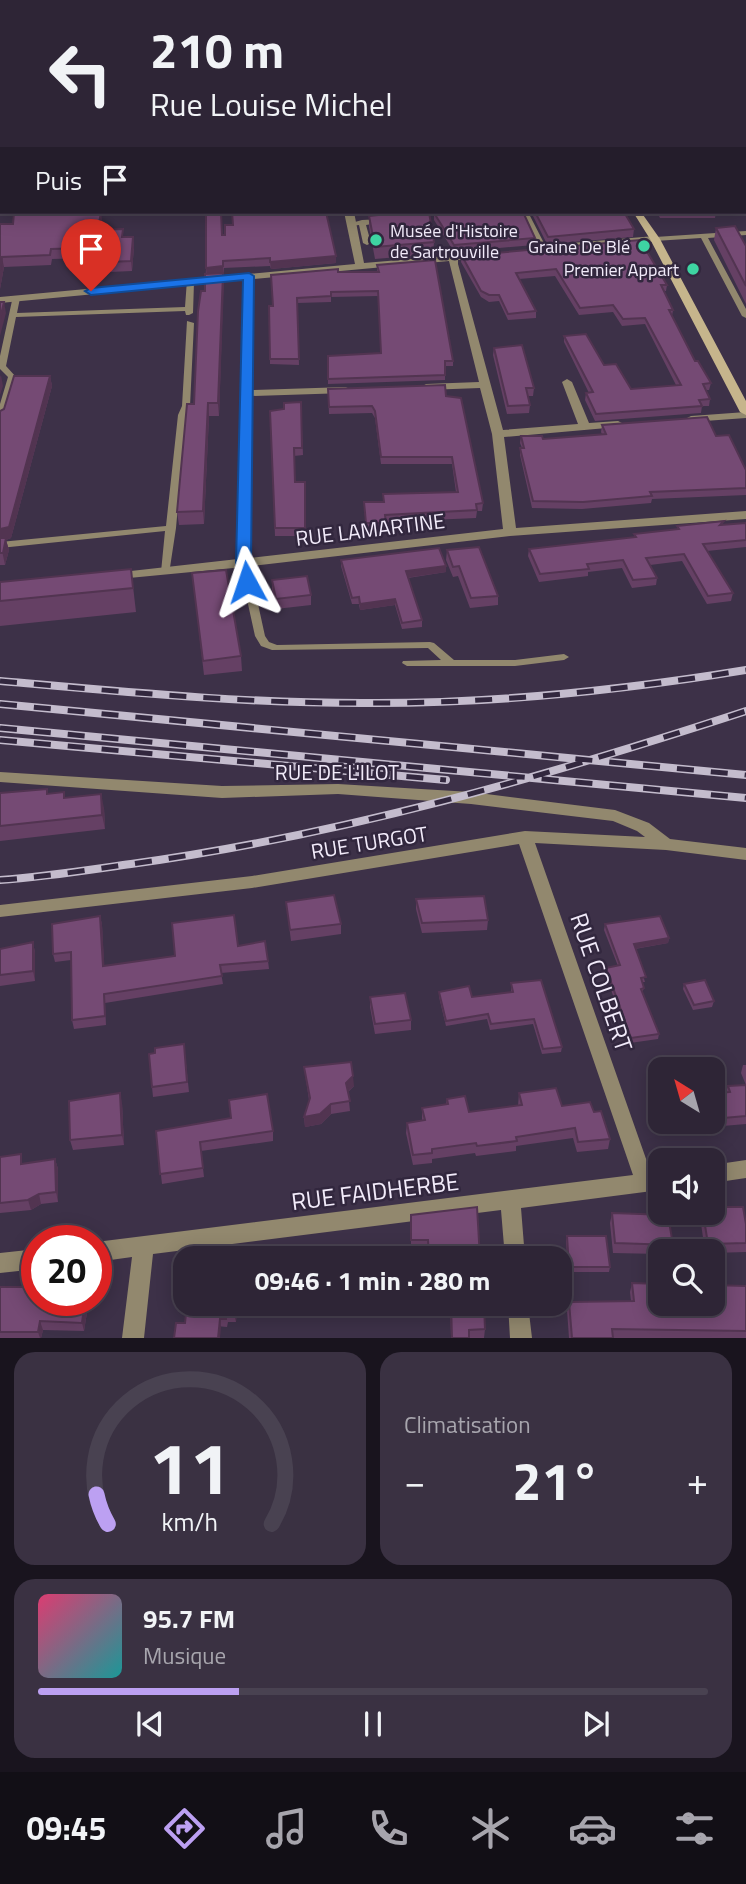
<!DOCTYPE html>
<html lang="fr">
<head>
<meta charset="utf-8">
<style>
	body { margin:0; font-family:"Titillium Web",sans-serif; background:#3a3142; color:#f1f3f6; height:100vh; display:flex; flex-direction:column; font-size:26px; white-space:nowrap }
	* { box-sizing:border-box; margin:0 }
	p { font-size:23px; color:#a7a5ad }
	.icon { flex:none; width:38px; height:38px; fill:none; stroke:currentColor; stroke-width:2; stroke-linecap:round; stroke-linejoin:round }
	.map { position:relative; height:1338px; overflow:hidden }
	.side { display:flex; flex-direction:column; gap:14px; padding:14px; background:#19141e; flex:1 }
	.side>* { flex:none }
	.top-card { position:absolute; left:0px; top:0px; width:747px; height:214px; box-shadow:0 4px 18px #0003,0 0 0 2px #494251; background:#2e2536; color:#f1f3f6; overflow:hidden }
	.needle { width:46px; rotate:323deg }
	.tools { position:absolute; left:648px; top:1057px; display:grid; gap:14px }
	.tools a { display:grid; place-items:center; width:77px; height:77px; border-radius:14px; background:#2e2536; box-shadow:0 4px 18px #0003,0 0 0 2px #494251; font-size:35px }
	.speed { position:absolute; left:21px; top:1225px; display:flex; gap:14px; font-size:35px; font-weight:700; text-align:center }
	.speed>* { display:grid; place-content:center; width:91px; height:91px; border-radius:50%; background:#2e2536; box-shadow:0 4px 18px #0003,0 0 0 2px #494251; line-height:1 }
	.speed .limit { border:10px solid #d22; background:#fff; color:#111 }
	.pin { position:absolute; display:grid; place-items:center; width:60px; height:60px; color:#fff; margin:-72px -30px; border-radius:50% 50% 50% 0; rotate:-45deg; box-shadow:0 0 7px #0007 }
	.pin .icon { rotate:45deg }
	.me { position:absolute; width:77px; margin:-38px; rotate:355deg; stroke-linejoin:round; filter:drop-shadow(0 0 5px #0008) }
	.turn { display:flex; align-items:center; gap:24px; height:147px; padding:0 35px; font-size:32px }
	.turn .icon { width:91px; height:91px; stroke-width:2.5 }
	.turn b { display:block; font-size:49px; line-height:60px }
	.then { display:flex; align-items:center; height:66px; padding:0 35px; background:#0003; gap:14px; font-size:26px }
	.big { font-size:52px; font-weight:700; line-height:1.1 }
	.side .tile { flex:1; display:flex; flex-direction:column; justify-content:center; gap:10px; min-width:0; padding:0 24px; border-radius:21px; background:#3a3142 }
	.side .dial { align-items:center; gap:0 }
	.dial svg { height:182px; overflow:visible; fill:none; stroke:#494251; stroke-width:7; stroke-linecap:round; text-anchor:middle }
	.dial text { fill:#f1f3f6; stroke:none }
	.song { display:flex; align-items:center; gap:21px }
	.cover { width:84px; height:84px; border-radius:10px; background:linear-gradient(135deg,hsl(340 70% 55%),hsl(180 70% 35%)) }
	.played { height:7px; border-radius:4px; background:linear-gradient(90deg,#bca0f2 30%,#494251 30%) }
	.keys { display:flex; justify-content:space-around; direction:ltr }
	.heat { display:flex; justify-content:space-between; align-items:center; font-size:38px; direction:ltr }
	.side .tiles { flex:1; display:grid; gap:14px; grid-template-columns:1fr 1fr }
	.tile:last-child { grid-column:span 2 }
	.trip { position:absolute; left:173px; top:1246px; width:399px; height:70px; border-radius:21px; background:#2e2536; box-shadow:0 4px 18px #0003,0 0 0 2px #494251; font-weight:700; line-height:70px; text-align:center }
	.tab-bar { display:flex; height:112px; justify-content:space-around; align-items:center; background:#120f16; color:#a7a5ad }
	.tab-bar .icon { width:49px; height:49px }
	.tab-bar .current { color:#bca0f2 }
	.tab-bar b { font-size:32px; color:#f1f3f6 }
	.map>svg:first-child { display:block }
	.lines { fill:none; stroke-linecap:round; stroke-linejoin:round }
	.lane { fill:#92886e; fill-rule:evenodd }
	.street { fill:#92886e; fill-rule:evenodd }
	.secondary { fill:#c6b58c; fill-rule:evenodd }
	.rail-casing { stroke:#c4bccd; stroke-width:8 }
	.rail { stroke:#32273e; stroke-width:5; stroke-dasharray:17; stroke-linecap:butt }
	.wall { fill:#654064 }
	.shaded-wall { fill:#523451 }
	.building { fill:#754a74; stroke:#523451; stroke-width:2 }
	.route { fill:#1a73e8; stroke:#114b97; stroke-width:2 }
	.poi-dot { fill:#3ed4a2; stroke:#32273e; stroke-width:2.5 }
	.labels { text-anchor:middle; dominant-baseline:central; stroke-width:5; stroke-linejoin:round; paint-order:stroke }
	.far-poi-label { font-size:18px; fill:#f2ebfa; stroke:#32273e; text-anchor:end }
	.street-label { font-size:21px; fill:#f2ebfa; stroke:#32273e }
	.near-street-label { font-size:24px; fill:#f2ebfa; stroke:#32273e }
</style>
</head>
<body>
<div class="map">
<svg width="746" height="1338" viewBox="0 0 746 1338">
	<rect width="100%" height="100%" fill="#3d3148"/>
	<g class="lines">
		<!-- lane -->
		<path class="lane" d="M522 212H528L547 249 545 250 539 249Z
			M382 219 385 221 384 222 366 225 371 243 367 245 363 243 359 225 351 226 348 224 362 220Z
			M746 231V235L708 238 746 309V318L742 316 701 238 655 241 652 239 655 237Z
			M187 280 194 282 193 313 189 315H186L185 311 16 317 6 366 16 377 4 419 0 422V404L8 377 0 369V356L13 296 20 298 17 313 185 307Z
			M187 321 194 323 190 406 186 415 176 528 169 574H163L161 572 165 531 0 548V542L166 526 178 415 182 406Z
			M244 560 249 563 265 636 269 642 277 645 430 642 434 643 454 660H515L564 654 569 657 564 660 515 666H407L402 663 403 661 441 660 428 648 272 650 261 646 255 636 239 563Z"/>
		<!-- street -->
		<path class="street" d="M344 212H354L364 263 482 253V257L458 260V264L503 430 578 424 562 382 567 379 572 382 589 423 618 421 624 424 618 427 504 437 516 528 746 511V519L510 536 244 567 108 580 107 577 108 574 113 573 238 559 244 280 0 303V297L355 264ZM449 261 479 382 426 384 421 387 426 390 480 388 492 434 503 529 250 558 252 396 346 393 351 390 346 387 253 390 254 279Z
			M655 236 658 237V241L548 251 543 248 548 245Z
			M746 412V418L691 422 685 419 691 416Z
			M0 772 222 786 338 784 471 792 615 810 649 823 670 839 746 848V860L666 850 535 843 651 1173 660 1172V1190L521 1208 525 1258H505L501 1210 153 1254 144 1338H122L132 1257 96 1262V1242L633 1175 519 844 252 888 0 917V905L252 876 525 831 645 837 637 831 613 821 471 804 338 794 222 798 0 782Z
			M746 1160V1178L712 1183V1165Z
			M37 1249V1269L0 1273V1253Z
			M508 1304H528L532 1338H510Z"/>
		<!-- secondary -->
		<path class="secondary" d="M490 0H496L497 2H491Z
			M633 212H641L660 239 746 401V415L740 412 650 239Z"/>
		<defs>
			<path id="rail" d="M0 681C125 692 250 704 376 703 500 703 624 690 746 670
				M0 704 746 775
				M0 728 746 798
				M0 740 446 780
				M0 880C44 877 88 870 131 864 342 835 544 777 746 711"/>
		</defs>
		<!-- rail casing -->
		<use href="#rail" class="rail-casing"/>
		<!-- rail -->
		<use href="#rail" class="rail"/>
	</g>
	<!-- wall -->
	<path class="wall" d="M367 212H387V214L434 242 433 254 375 259 369 227V217Z
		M531 212H624L634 229 633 237 547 244Z
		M657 212H716L715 218H660Z
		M434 213 535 238 534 245 454 252 434 220Z
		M102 220 101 230 124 237H133L134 247 132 271 87 273 86 258 52 259 51 265 4 267 0 289V224Z
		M233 225 336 256V263L271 269 270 266 224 268 219 416H209L204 524 179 525 177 512 194 404 205 291 206 268 222 235H225Z
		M716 228 746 246V304L714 240Z
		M462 256 667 285 666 291H664L673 310 672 316 695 361 711 383 709 390H706L710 399 709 406H702L701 413 595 421 585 400 586 393H589L564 342V336L604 365 631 389 676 385 645 324 622 326 613 312 579 315 555 276 519 279 536 311V318L508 320 499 301 489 302 481 297 461 262Z
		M377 265 453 361V366H445V380L328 384V356L381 353 378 296 331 297V302L297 303 299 365 270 364 269 306H273L338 272H377Z
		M494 348 534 388 533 396H528L530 405 529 413 507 414 493 355Z
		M50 376 52 386 11 538 6 540 9 550 5 565H0V411Z
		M328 389 446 396 483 503 482 511H477L476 518 386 522V530L366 531 364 502H383V494L456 492 452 464H381L375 418 372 413 329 414Z
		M301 402 303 455 294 456 295 482H305L306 536H275L270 411 284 409Z
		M602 425 716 436 746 470V495L652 499 651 503 582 509 532 508 520 455V448H522L520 443 521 436 543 439 602 434 601 432Z
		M746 523V547L707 551 733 593 731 601 707 604 682 561 650 565 657 578 656 585 632 588 622 568 588 572V576L539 582 528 556 529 549 634 537V534L677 529V526L723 525Z
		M447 550 498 596V605L470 608 458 576 453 577 446 560Z
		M341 560 446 572 408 578 422 620V627L402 629 395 605 360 610 359 604H352L341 566Z
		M131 569 136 612 0 626V582Z
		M192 573 241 656 242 671 204 675Z
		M272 580 311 595V605L276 609 272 590Z
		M0 793 48 794 104 808 105 829 0 841Z
		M416 899 488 920 487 930 422 933 416 909Z
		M286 902 341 924V934L291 941Z
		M100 916 102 925 104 966 238 946 268 961 269 969 221 973 223 984 105 1003 106 1025 74 1029 72 1020 71 960 55 962 53 954Z
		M605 924 669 938 668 943 635 949 645 982H642L644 988 642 993 659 1034 658 1039 630 1043 605 973 606 968 618 966 604 930Z
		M33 942 35 953V981L0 986V949Z
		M511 983 562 1047 561 1052 542 1054 533 1024 490 1030 487 1019 446 1026 439 997V992L472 997 511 992Z
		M684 984 714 1001 712 1007 693 1010 683 989Z
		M370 997 411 1020V1030L375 1034 370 1007Z
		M155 1053 185 1054 189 1092 153 1097 152 1087Z
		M743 1065H746V1124L676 1130 674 1122H712V1094L726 1092 728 1086 746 1085 741 1073Z
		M304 1067 354 1086 348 1092 350 1111 331 1114 321 1124 305 1127 304 1117 309 1100Z
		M519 1093 562 1106 594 1112 610 1139 608 1149 577 1152 573 1138 516 1146V1151L476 1156 475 1153 432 1159V1163L413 1165 406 1133 407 1123 422 1121V1108L446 1104 447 1099 469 1112 518 1106Z
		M122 1103 124 1145 73 1150 70 1140Z
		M231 1118 273 1131V1141L201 1151 204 1177 162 1184 156 1131Z
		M0 1157 24 1164 55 1159 58 1169V1202L41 1204 31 1210 0 1213Z
		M612 1213 673 1245 671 1251H660V1254L613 1253 610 1223Z
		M701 1213H712L746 1224V1252L712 1253V1251H705L700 1217Z
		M411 1215 480 1258H428L427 1249H411Z
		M567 1236 610 1267 609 1272H568L566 1241Z
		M632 1283 746 1286V1338H569L567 1310 569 1302 631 1301 630 1292Z
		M0 1287 37 1300H89L84 1331 43 1330 41 1338H0Z
		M187 1304H306V1318H280L279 1308 237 1307 236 1322H228L227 1327 185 1323Z
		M450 1304H484L485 1329 484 1338H451Z"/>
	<!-- shaded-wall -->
	<path class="shaded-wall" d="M101 212 102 220 100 240 98 230Z
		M387 212V215L369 217V213Z
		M133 237 134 247 132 271 131 261Z
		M336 256V263L271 269 270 262Z
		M2 257 4 267 0 289V270Z
		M223 266 224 274H223L224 285 219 416 206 268Z
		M4 302 6 313 0 336V319Z
		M1 375 3 386 0 395V377Z
		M50 376 52 386 11 538 6 540 9 550 5 565 0 541V529Z
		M208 403 209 416 204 524 203 511Z
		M446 566V572L405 578 406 571Z
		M395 599V605L360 610V604Z
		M101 794 104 808 105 829 102 815Z
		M100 916 102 925 105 975 103 966Z
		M669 938 668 943 633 949 634 944Z
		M33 942 35 953V981L33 971Z
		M353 1076 354 1086 346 1093V1083Z
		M120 1093 122 1103 124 1145 122 1135Z
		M331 1104V1114L321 1124 305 1127 304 1117Z
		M55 1159 58 1169V1202L56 1192Z
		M39 1194 41 1204 31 1210 28 1200Z
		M85 1300H89L84 1331 82 1323Z
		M235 1304H236L237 1307 236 1322 234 1314Z
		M220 1319 221 1327 220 1338H218Z
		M40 1321 43 1330 41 1338H40L38 1332Z"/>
	<!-- building -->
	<path class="building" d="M0 0H486L487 2H2V25H0Z
		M525 0H563L564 2H526Z
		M608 0H746V195V2H609Z
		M0 33H2V116H0Z
		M0 124H2V136H0Z
		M52 212H101L98 230 123 229 122 237H133L131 261 86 263 87 248 51 249 50 255 2 257 0 270V224H13L14 213Z
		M206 212H221L222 235H225V225H233L232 212H326L336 256 270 262V258L223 261V266L206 268Z
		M406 212H429L434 242 375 247 369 216Z
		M448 212H523L535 238 454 245 434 213Z
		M535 212H624L634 229 548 237Z
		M735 226 746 246V286L716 228Z
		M640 240 667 285H661L673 310H669L695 361H698L711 383 703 384 710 399 699 400 702 406 596 414 586 393 593 392 564 336 586 334 604 365 616 364 631 389 681 385 645 318 623 319 613 305 580 308 556 269 516 273 536 311 508 314 499 295H489L481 291 462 256Z
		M435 260 453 361H445V375L328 379V356L381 353 378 291 331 292V296L297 298 299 359H270L269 306H273L271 275 338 269V272H379L377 265Z
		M223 273 218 403H208L203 511 177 512 187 404H194L198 311 201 291H205V274Z
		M0 302H4L0 319Z
		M522 345 534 388H526L530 405 508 406 494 348Z
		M14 376H50L9 527 0 529V411L4 409Z
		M445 385 446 396 461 398 483 503 476 504 477 510 385 515 386 523H366L364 502H384L383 494 458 492 452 457H381L375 411 372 406 329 407 328 389Z
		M301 402 302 448H294L295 482H305V528H275L270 411 284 409V403Z
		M707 417 716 436 729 435 746 470V488L650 492 652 496 583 502 533 501 520 448H524L521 436H542L543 439 606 434 602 425Z
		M724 521 720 525 746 523V540L703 544 733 593 708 596 684 554 646 558 657 578 633 580 623 560 587 564 589 569 540 574 529 549 636 537 634 534 679 529 677 526Z
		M0 538H6L3 553H0Z
		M479 547 498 596 471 598 459 566 453 567 447 550Z
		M439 548 446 566 406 571 422 620 402 623 395 599 360 604 359 597 352 598 341 560Z
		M131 569 133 588 0 601V582Z
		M226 570 241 656 203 661 192 573Z
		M307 576 311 595 276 599 272 580Z
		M47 789V794L64 792V798L101 794 102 815 0 826V793Z
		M334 895 341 924 290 930 286 902Z
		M484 896 488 920 422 923 416 899Z
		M234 915 238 946 265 941 268 961 220 965 222 976 104 994 105 1016 72 1020 71 952 53 954 52 924 100 916 103 966 175 956 172 923Z
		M660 916 669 938 634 944 646 977 641 978 644 988 641 989 659 1034 631 1038 606 968 620 965 605 924Z
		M33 942V971L0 975V949Z
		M541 980 562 1047 543 1049 534 1019 491 1024 488 1014 446 1021 439 992 469 986 472 997 513 992 511 983Z
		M705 980 714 1001 694 1005 684 984Z
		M405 993 411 1020 375 1024 370 997Z
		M184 1044 187 1082 152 1087 149 1054 155 1053V1048Z
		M351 1062 353 1076 346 1083 350 1101 331 1104 320 1114 304 1117 310 1098 304 1067Z
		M746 1085V1116L712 1119V1094L730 1092 728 1086Z
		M556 1088 562 1106 590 1102 594 1112 601 1111 610 1139 578 1142 575 1128 516 1137 517 1141 477 1146 476 1143 432 1149V1153L413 1155 407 1123 425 1120 422 1108 448 1104 447 1099 465 1096 469 1112 522 1105 519 1093Z
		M120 1093 122 1135 70 1140 69 1101Z
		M267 1094 273 1131 200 1142 203 1168 160 1174 156 1131 231 1118 229 1100Z
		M21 1154V1164L55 1159 56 1192 39 1194 28 1200 0 1203V1157Z
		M477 1207 480 1258 429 1257 428 1240H411V1215Z
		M712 1207H743L746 1224V1243L708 1244 703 1213H712Z
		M612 1213 668 1215 673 1245 615 1243Z
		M567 1236H606L610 1267H569Z
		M632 1283 660 1284V1304H712V1285L746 1286V1331L612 1329 613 1338H572L569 1302 634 1301Z
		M0 1287H37V1300H85L82 1323 40 1321 38 1332H0Z
		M187 1304H235L234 1314H226V1319H220L218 1338H174L176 1323H185Z
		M280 1304H305V1310H279Z
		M451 1304H484L485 1329 469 1330V1338H452Z"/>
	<!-- route -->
	<path class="route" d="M249 273 254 276 251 563 255 582 247 586 240 582 236 563 243 280 91 295 85 291 91 288Z"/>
	<!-- markers -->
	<g class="poi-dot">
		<circle cx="376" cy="240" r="7"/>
		<circle cx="644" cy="246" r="7"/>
		<circle cx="693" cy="269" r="7"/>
	</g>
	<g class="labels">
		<!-- far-poi labels -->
		<g class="far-poi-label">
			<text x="390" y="230" text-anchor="start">Musée d'Histoire<tspan x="390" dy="21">de Sartrouville</tspan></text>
			<text x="630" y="246">Graine De Blé</text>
			<text x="679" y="269">Premier Appart</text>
		</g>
		<!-- street labels -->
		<g class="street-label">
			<text transform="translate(370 529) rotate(-7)">RUE LAMARTINE</text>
			<text x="337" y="772">RUE DE L'ILOT</text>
			<text transform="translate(369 842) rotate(-9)">RUE TURGOT</text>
		</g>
		<!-- near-street labels -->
		<g class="near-street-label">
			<text transform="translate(602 982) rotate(71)">RUE COLBERT</text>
			<text transform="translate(375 1191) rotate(-7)">RUE FAIDHERBE</text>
		</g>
	</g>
</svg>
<div class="tools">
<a><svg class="needle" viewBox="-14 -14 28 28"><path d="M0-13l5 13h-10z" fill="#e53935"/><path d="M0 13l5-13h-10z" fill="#a7a5ad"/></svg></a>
<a><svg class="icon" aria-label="sound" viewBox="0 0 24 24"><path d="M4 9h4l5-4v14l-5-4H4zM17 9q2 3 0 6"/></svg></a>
<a><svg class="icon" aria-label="search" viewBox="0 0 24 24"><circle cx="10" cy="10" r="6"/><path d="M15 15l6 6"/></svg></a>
</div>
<div class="speed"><div class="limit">20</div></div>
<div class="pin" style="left:91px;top:291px;background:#d93025"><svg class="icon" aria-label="arrive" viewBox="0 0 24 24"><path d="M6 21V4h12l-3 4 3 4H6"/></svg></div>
<svg class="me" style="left:247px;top:582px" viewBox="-20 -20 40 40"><path d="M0-17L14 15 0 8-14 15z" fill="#1a73e8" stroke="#fff" stroke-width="4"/></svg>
<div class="trip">09:46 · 1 min · 280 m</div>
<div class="top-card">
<div class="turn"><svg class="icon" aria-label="left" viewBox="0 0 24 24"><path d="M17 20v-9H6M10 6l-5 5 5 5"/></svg><div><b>210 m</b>Rue Louise Michel</div></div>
<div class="then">Puis<svg class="icon" aria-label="arrive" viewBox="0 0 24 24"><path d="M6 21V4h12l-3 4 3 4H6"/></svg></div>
</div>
</div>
<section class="side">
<div class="tiles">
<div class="tile dial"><svg viewBox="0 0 100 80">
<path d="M14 69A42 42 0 1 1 86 69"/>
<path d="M14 69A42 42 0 0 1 9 56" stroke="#bca0f2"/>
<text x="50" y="56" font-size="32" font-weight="700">11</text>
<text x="50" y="72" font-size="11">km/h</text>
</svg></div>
<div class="tile"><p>Climatisation</p>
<div class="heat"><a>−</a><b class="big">21°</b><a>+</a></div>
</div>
<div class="tile">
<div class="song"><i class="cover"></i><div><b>95.7 FM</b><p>Musique</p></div></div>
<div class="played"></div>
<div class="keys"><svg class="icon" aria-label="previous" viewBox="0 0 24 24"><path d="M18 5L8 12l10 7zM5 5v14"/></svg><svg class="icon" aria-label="pause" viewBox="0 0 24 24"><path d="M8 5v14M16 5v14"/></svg><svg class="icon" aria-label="next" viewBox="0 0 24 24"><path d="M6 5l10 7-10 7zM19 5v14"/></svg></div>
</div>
</div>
</section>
<nav class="tab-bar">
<b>09:45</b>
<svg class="icon current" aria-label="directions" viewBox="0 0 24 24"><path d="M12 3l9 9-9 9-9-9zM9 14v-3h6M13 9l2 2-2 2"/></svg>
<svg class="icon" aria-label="music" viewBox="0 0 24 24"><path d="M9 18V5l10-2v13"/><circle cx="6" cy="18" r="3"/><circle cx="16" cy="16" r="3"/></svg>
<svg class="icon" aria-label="phone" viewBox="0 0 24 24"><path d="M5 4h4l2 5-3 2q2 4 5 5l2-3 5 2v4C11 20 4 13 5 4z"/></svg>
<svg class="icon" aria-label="climate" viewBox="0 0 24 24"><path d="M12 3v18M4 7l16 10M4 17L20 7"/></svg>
<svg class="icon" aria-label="car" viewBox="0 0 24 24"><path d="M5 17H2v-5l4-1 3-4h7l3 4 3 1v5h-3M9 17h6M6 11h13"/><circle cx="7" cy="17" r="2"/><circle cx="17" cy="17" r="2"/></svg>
<svg class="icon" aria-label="filters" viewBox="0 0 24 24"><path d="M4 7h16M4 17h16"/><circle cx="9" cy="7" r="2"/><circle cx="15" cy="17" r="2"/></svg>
</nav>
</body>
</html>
